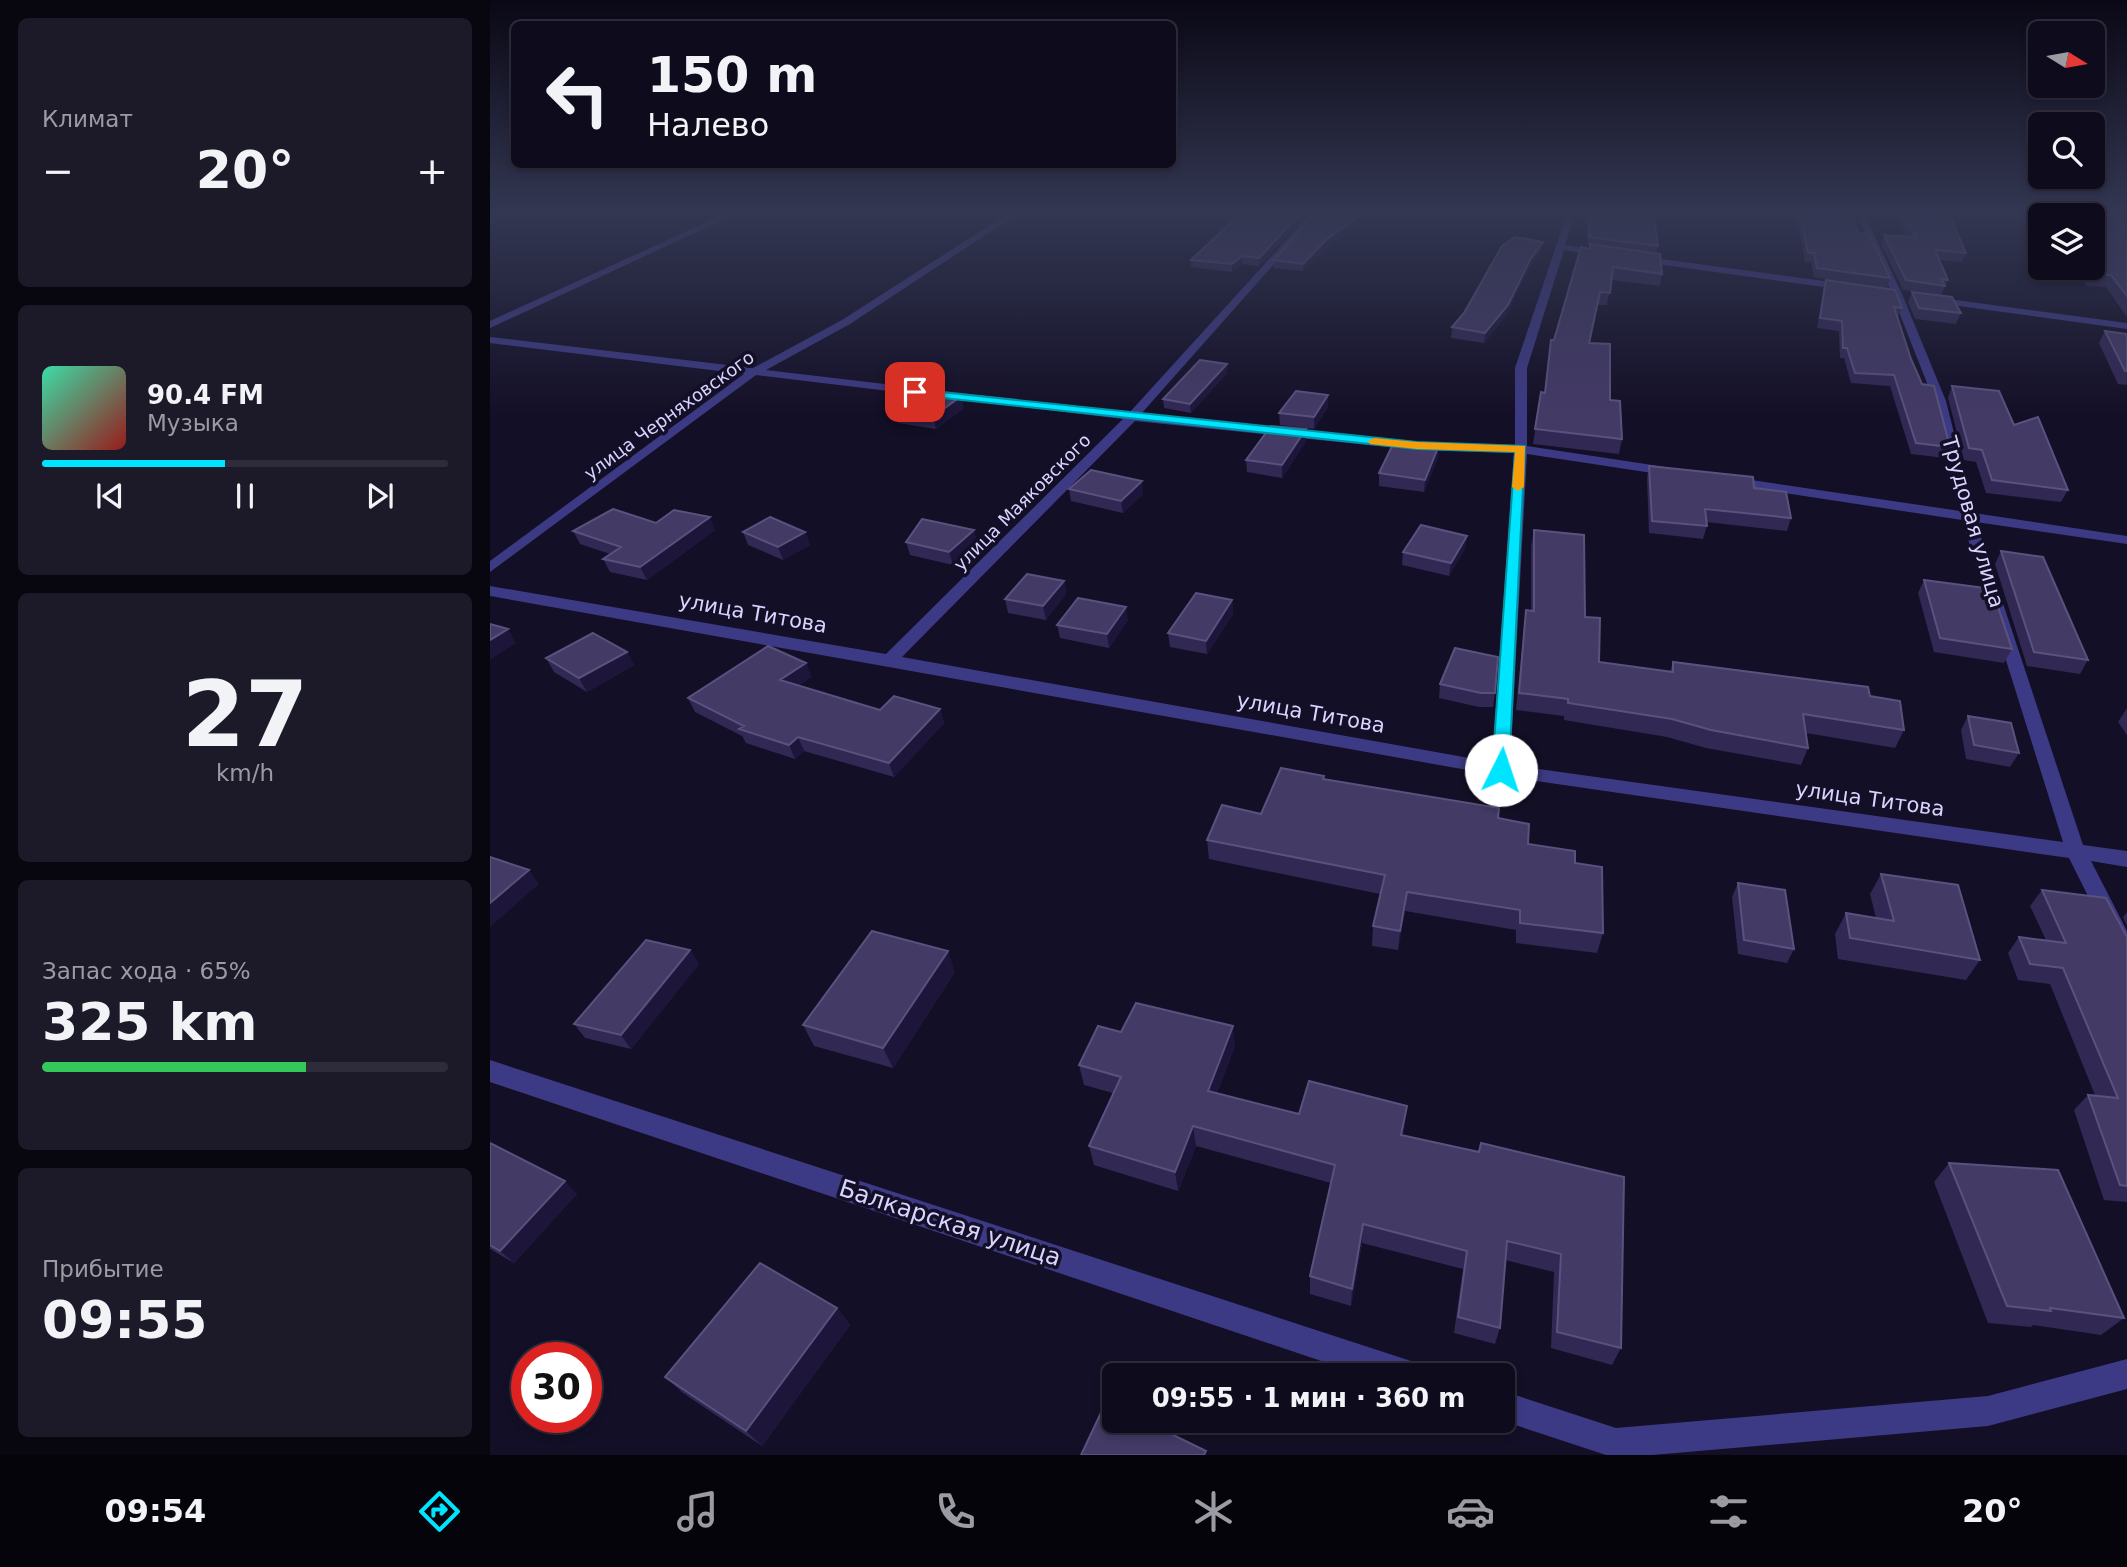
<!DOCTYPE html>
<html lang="ru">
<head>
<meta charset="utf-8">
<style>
	body { margin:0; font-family:"DejaVu Sans",sans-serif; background:#1c1929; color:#f1f3f6; height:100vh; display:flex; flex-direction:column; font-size:26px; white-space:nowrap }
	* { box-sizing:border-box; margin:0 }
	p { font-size:23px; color:#9b9ba3 }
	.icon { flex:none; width:38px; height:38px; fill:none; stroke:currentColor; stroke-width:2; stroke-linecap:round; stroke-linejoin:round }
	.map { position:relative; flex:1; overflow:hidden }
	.drawer { display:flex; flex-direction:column; gap:18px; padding:18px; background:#08060f; width:490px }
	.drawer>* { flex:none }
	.guide { position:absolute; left:21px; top:21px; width:665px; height:147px; border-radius:10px; box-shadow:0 4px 10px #0003,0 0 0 2px #2e2b3b; background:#0e0b1c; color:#f1f3f6; overflow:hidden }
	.needle { width:46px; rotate:101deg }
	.fabs { position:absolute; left:1538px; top:21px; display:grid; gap:14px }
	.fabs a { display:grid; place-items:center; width:77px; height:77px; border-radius:10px; background:#0e0b1c; box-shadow:0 4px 10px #0003,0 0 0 2px #2e2b3b; font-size:35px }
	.speed { position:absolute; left:21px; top:1342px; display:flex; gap:14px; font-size:35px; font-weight:700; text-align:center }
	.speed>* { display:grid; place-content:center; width:91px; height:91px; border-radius:50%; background:#0e0b1c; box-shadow:0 4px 10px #0003,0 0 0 2px #2e2b3b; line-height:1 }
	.speed .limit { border:10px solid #d22; background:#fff; color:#111 }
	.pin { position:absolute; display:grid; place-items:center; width:60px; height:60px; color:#fff; margin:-30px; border-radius:14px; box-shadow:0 4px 10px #0006 }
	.me { position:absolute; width:77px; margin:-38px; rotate:4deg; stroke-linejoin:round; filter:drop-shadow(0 0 5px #0008) }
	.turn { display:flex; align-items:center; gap:24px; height:147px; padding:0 21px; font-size:32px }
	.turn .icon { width:91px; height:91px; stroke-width:2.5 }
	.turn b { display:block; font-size:49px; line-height:60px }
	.big { font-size:52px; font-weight:800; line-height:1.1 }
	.drawer .card { flex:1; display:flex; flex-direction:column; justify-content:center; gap:10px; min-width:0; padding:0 24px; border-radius:10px; background:#1c1929 }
	.drawer .dial { align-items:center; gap:0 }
	.dial b { font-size:91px; line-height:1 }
	.song { display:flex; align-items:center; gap:21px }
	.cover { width:84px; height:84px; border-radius:10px; background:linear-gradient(135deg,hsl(160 70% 55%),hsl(0 70% 35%)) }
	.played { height:7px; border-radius:4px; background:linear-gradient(90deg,#00e5ff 45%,#2e2b3b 45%) }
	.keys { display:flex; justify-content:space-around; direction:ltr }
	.heat { display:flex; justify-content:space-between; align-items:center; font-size:38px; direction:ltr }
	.charge { height:10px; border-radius:5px; background:linear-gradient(90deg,#34c759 65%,#2e2b3b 0) }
	.trip { position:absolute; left:612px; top:1363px; width:413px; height:70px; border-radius:10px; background:#0e0b1c; box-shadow:0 4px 10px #0003,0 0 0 2px #2e2b3b; font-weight:800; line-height:70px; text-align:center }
	.tab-bar { display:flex; height:112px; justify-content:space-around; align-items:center; background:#06040b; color:#9b9ba3 }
	.tab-bar .icon { width:49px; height:49px }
	.tab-bar .current { color:#00e5ff }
	.tab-bar b { font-size:32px; color:#f1f3f6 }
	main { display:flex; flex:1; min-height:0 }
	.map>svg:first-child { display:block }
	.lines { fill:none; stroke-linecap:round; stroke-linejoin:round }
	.minor { fill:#3d3a85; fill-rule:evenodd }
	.wall { fill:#312854 }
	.shaded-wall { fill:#1d163a }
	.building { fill:#433a66; stroke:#5a527e; stroke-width:2 }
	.route { fill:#00e5ff; stroke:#0095a6; stroke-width:2 }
	.slow { fill:#f59e0b }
	.labels { text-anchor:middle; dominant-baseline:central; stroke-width:7; stroke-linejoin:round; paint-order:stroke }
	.far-street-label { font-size:18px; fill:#d9d4ff; stroke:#130f26 }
	.street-label { font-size:21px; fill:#d9d4ff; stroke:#130f26 }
	.near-street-label { font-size:24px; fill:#d9d4ff; stroke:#130f26 }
</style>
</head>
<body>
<main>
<section class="drawer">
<div class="card"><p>Климат</p>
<div class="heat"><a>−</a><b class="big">20°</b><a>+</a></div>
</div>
<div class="card">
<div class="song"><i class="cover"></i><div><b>90.4 FM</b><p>Музыка</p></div></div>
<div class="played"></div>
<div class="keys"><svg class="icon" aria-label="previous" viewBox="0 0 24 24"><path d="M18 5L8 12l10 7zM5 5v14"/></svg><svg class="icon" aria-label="pause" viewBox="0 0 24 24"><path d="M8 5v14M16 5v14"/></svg><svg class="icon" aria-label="next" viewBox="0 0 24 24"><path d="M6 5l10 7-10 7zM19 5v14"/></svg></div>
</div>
<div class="card dial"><b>27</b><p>km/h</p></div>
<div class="card"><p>Запас хода · 65%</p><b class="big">325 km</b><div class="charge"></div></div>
<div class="card"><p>Прибытие</p><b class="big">09:55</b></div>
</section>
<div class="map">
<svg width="1637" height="1455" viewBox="0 0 1637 1455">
	<rect width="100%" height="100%" fill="#130f26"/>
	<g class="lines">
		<!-- minor -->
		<path class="minor" d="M241 211H252L0 328V321Z
			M522 211H532L360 324 276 370 639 413 823 211H831L651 414 927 442 1025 445V368L1078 211H1086L1075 245 1119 253 1114 256 1074 250 1037 368V446L1182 468 1188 472 1182 476 1037 454 1020 765 1573 842 1472 520 1241 485 1234 481 1241 477 1470 511 1444 401 1402 294 1365 211H1373L1412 294 1456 401 1484 513 1637 536V544L1486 522 1593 845 1637 851V867L1601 861 1637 931V961L1629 958 1579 858 1011 776 0 596V586L396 654 633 419 266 375 0 572V561L254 374 0 343V337L263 368 352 320ZM645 421 927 450 1024 453 1002 762 412 657Z
			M1530 211 1637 214V220L1603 218V215L1534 213Z
			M1148 256 1356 284 1361 287 1356 290 1145 261V257Z
			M1443 297 1637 323V329L1440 302 1438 300Z
			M0 1060 921 1361 931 1366 935 1376H876L0 1082Z
			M1637 1359V1389L1498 1426 1162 1455H1116L1013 1421V1391L1126 1428 1498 1396Z"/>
	</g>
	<!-- wall -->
	<path class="wall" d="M726 211H813V218L769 266 752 264 742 272 701 267V260L744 220 726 217Z
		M827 211H863L856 216 868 217V225L837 247 813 271 784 268V260Z
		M1097 211H1163L1168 246 1166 253 1172 274 1170 286 1121 280 1117 305H1108L1100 343 1120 400 1132 439 1129 454 1043 444 1051 392 1055 393 1061 340H1064L1100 249V246H1098Z
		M1306 211H1361L1368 233 1400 278 1397 288 1324 277 1321 262H1315Z
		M1403 211H1458L1476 253 1472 262 1449 260 1458 280 1451 295 1413 290 1391 244 1394 235 1417 237Z
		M1582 211H1619L1630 221 1634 212 1631 211H1637V317L1616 287 1597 286 1582 268H1603V215H1580Z
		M1053 242 1051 251 1038 270 1016 316 994 343 961 338 962 327Z
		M1336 280 1412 308 1408 317H1407L1421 359 1460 447 1455 458 1421 454 1400 386 1361 383 1354 358H1350L1349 331 1327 328 1333 290Z
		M1422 292 1471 313 1466 324 1425 319 1418 302Z
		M1615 331 1637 334V385L1628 384 1609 343Z
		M737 373 701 413 674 408 673 399Z
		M1462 386 1578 490 1571 502 1496 493 1486 462 1474 460 1458 398Z
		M838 395V407L824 429 790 425 789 413Z
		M474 408 446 429 408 423 405 411Z
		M816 441 792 478 757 472 756 460Z
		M949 445 948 458 934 492 889 486V473Z
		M1159 466 1301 518 1297 531 1216 522 1217 526 1213 539 1159 533 1157 478Z
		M579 489 653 494 633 513 581 501Z
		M225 530 157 580 120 572 113 559 120 554 90 544 83 531Z
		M484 530 487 543 463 565 420 555 416 542Z
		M1044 530 1095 617 1109 662 1180 672 1183 662 1380 696 1414 730 1405 748 1316 733 1318 748 1311 765 1216 748 1177 737 1074 720V716L1026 710 1034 627 1036 610 1041 611V546Z
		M253 532H315L320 545 293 560 258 545Z
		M977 536 975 549 959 576 912 565 913 552Z
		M1511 551 1598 660 1590 674 1537 666 1505 564Z
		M1434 580 1522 649 1514 663 1444 652 1428 593Z
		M574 581 576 594 556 620 518 613 515 599Z
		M742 600 743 614 717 654 680 647 678 633Z
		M638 620 619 648 570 638 567 625Z
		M137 652 144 665 97 692 64 672 56 658Z
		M316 663 321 677 308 686 390 710 450 709 454 723 404 777 314 751 305 759 256 743 252 736 205 712 198 698Z
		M950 684 1005 693 1003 707H989L949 698Z
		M1637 708V735L1628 722Z
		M1478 716 1529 753 1520 767 1476 759 1471 730Z
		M834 779 1008 818 1038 844 1085 863 1113 933 1107 953 1026 943V930L915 911 908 950 882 946 883 926 890 894 719 859 717 840 771 814Z
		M1391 874 1490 960 1476 980 1348 959 1345 934 1356 913 1386 918 1380 894Z
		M1248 883 1304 949 1297 963 1248 954 1242 897Z
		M1552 890 1637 937V1202L1614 1200 1584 1110 1598 1095H1605L1560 984 1528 980 1518 953 1529 937 1556 940 1540 906Z
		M1637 912V926L1633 917Z
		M200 950 209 964 141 1049 95 1038 84 1024Z
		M465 972 403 1068 324 1046 313 1025Z
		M631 1032 745 1046 727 1093 809 1114 917 1106 913 1135 989 1152 991 1143 1134 1177 1131 1348 1122 1365 1061 1348 1064 1272 1015 1260 1010 1328 1005 1344 964 1333 973 1269 872 1243 861 1306 820 1294V1276L841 1183 706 1146 688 1191 604 1165 599 1146 623 1093 594 1085 589 1065Z
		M0 1143 87 1194 24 1263 0 1249Z
		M1459 1163 1634 1318 1611 1335 1543 1325 1541 1327 1498 1323 1444 1182Z
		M347 1308 360 1325 272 1446 193 1393 175 1377Z"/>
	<!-- shaded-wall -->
	<path class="shaded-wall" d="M813 211V218L769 266V258Z
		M853 211H863L847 222V215Z
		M868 217V225L837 247 813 271V264L837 239Z
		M1053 242 1051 251 1038 270 1016 316 994 343 995 333 1040 260Z
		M752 256V264L742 272V264Z
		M737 364V373L701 413 700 404Z
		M838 395V407L824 429V417Z
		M471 396 474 408 446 429 443 417Z
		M816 429V441L792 478V465Z
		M949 445 948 458 934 492 935 480Z
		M652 481 653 494 633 513 631 501Z
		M220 517 225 530 157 580 150 567Z
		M484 530 487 543 463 565 459 552Z
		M315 532 320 545 293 560 288 547Z
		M977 536 975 549 959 576 961 563Z
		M574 581 576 594 556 620 553 606Z
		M742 600 743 614 717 654 716 641Z
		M636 607 638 620 619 648 617 634Z
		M18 629 26 643 0 660V640Z
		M137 652 144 665 97 692 89 678Z
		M316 663 321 677 296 694 290 680Z
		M450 709 454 723 404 777 399 763Z
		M308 737 314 751 305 759 299 745Z
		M39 870 49 884 0 927V903Z
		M917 892 915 911 908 950 910 931Z
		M200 950 209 964 141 1049 131 1035Z
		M458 951 465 972 403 1068 393 1048Z
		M743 1026 745 1046 720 1111 718 1091Z
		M917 1106 915 1126 909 1154 911 1135Z
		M703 1126 706 1146 688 1191 685 1172Z
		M75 1181 87 1194 24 1263 10 1251Z
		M873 1224 872 1243 861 1306 862 1289Z
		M347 1308 360 1325 272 1446 256 1431Z"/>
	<!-- building -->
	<path class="building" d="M733 211H813L769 258 752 256 742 264 701 260 750 214Z
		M827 211H853L847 215 868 217 837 239 813 264 784 260Z
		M1099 211H1163L1168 246 1099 237Z
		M1310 211H1361L1368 233 1379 234 1400 278 1327 268 1324 253H1318Z
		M1411 211H1458L1476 253 1445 250 1458 280 1451 279 1455 286 1416 280 1394 235 1426 237Z
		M1588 211H1619L1637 228V296L1621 275 1603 274 1598 268H1603V229L1606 230 1603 226V215H1592Z
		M1025 237 1053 242 1040 260 1018 305 995 333 962 327 974 313 1012 246Z
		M1100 244 1170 254 1172 274 1123 267 1120 293 1110 292 1099 343 1120 344V400L1130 401 1132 439 1045 429 1051 392 1055 393 1061 340H1064L1091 247 1100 249Z
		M1336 280 1405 290 1412 308 1404 307 1421 359 1432 384 1444 386 1460 447 1426 443 1404 375 1365 373 1357 348H1353L1352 321 1330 318Z
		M1422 292 1462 297 1471 313 1429 308Z
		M1615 331 1637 334V371H1635Z
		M710 360 737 364 700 404 673 399Z
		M1462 386 1509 391 1524 425 1548 417 1578 490 1502 480 1492 450 1479 448Z
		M433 390 471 396 443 417 405 411Z
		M806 391 838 395 824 417 789 413Z
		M781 426 816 429 792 465 756 460Z
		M905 440 949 445 935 480 889 473Z
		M1159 466 1263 477 1264 488 1296 492 1301 518 1215 509 1217 526 1162 521Z
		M601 470 652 481 631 501 579 489Z
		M123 509 166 523 184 510 220 517 150 567 113 559 131 547 83 531Z
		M280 517 315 532 288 547 253 532Z
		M432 519 484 530 459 552 416 542Z
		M931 525 977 536 961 563 913 552Z
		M1044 530 1094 535 1095 617 1110 618 1109 662 1183 672V662L1378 687 1380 696 1410 701 1414 730 1313 714 1318 748 1221 730 1182 719 1078 703V699L1029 693 1036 610 1044 611Z
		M1511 551 1553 557 1598 660 1544 652Z
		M537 574 574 581 553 606 515 599Z
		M1434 580 1502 589 1522 649 1450 638Z
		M706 593 742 600 716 641 678 633Z
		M588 598 636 607 617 634 567 625Z
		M0 624 18 629 0 640Z
		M103 633 137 652 89 678 56 658Z
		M278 646 316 663 290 680 390 710 404 696 450 709 399 763 308 737 299 745 249 729 254 726 198 698Z
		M965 648 1008 657 1005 693H991L950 684Z
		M1478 716 1521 723 1529 753 1484 745Z
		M791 768 834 776 833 779 1009 808 1008 818 1039 824 1038 844 1085 851V863L1112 867 1113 933 1030 923V910L917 892 910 931 883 926 895 875 717 840 732 805 771 814Z
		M0 857 39 870 0 903Z
		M1391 874 1468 885 1490 960 1360 938 1356 913 1404 921Z
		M1248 883 1295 890 1304 949 1254 940Z
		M1552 890 1616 898 1637 937V1186L1630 1185 1598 1095 1628 1098 1573 968 1540 964 1529 937 1576 943Z
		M382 931 458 951 393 1048 313 1025Z
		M156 940 200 950 131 1035 84 1024Z
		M646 1003 743 1026 718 1091 809 1114 819 1081 917 1106 911 1135 989 1152 991 1143 1134 1177 1131 1348 1067 1332 1071 1254 1017 1241 1010 1328 968 1317 977 1251 873 1224 862 1289 820 1276 845 1165 703 1126 685 1172 599 1146 631 1077 589 1065 608 1026 631 1032Z
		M0 1143 75 1181 10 1251 0 1245Z
		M1459 1163 1568 1170 1634 1318 1560 1308 1561 1311 1517 1306Z
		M270 1263 347 1308 256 1431 175 1377Z
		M616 1402 625 1406V1421H655L716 1451 714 1455H591Z"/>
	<!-- sky -->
	<linearGradient id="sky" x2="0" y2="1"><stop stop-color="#0a0815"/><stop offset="0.51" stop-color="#333752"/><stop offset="1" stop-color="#333752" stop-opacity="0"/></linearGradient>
	<rect width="1637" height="415" fill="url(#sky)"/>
	<!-- route -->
	<path class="route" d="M422 389 927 442 1035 446 1019 770 1017 774H1005L1002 770 1025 452 927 449 425 395 422 394Z"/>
	<!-- slow -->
	<path class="slow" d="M884 438 927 442 1035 446 1034 487 1028 491 1022 487 1025 452 927 449 880 444 878 441Z"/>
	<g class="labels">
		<!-- far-street labels -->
		<g class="far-street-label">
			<text transform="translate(179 415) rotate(-36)">улица Черняховского</text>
			<text transform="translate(532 502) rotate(-45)">улица Маяковского</text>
		</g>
		<!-- street labels -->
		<g class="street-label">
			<text transform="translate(1483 522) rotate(74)">Трудовая улица</text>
			<text transform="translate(263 613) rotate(10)">улица Титова</text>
			<text transform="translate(821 713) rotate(10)">улица Титова</text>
			<text transform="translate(1380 799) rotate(8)">улица Титова</text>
		</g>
		<!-- near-street labels -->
		<g class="near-street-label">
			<text transform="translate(460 1223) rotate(18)">Балкарская улица</text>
		</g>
	</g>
</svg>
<div class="fabs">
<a><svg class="needle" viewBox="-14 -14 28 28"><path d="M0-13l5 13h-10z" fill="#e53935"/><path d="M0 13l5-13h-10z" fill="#9b9ba3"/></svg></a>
<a><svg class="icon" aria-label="search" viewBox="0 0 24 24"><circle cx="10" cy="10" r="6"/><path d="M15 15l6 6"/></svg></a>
<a><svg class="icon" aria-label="layers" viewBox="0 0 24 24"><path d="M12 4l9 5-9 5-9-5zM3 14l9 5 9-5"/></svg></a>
</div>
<div class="speed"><div class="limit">30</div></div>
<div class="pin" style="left:425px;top:392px;background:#d93025"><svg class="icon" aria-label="arrive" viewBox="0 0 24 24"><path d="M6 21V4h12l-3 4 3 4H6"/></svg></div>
<svg class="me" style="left:1011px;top:770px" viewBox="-20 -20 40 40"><circle r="19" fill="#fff"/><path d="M0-13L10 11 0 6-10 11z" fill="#00e5ff"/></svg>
<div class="trip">09:55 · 1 мин · 360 m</div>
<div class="guide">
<div class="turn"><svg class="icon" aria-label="left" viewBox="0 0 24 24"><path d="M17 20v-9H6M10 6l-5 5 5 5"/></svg><div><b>150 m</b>Налево</div></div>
</div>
</div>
</main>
<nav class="tab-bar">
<b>09:54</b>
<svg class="icon current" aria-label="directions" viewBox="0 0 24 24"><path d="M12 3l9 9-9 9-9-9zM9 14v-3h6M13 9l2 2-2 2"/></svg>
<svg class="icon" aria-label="music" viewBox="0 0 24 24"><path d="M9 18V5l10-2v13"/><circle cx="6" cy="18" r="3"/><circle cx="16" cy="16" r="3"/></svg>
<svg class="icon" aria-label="phone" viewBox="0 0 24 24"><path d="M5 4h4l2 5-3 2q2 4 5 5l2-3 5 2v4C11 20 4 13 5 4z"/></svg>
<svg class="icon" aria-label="climate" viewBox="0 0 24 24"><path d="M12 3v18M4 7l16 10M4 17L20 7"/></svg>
<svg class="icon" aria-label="car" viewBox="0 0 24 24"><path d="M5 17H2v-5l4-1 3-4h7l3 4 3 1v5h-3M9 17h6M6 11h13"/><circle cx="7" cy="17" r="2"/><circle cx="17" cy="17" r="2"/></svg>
<svg class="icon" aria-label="filters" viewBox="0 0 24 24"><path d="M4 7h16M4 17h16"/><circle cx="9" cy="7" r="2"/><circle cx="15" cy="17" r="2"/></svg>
<b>20°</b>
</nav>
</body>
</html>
